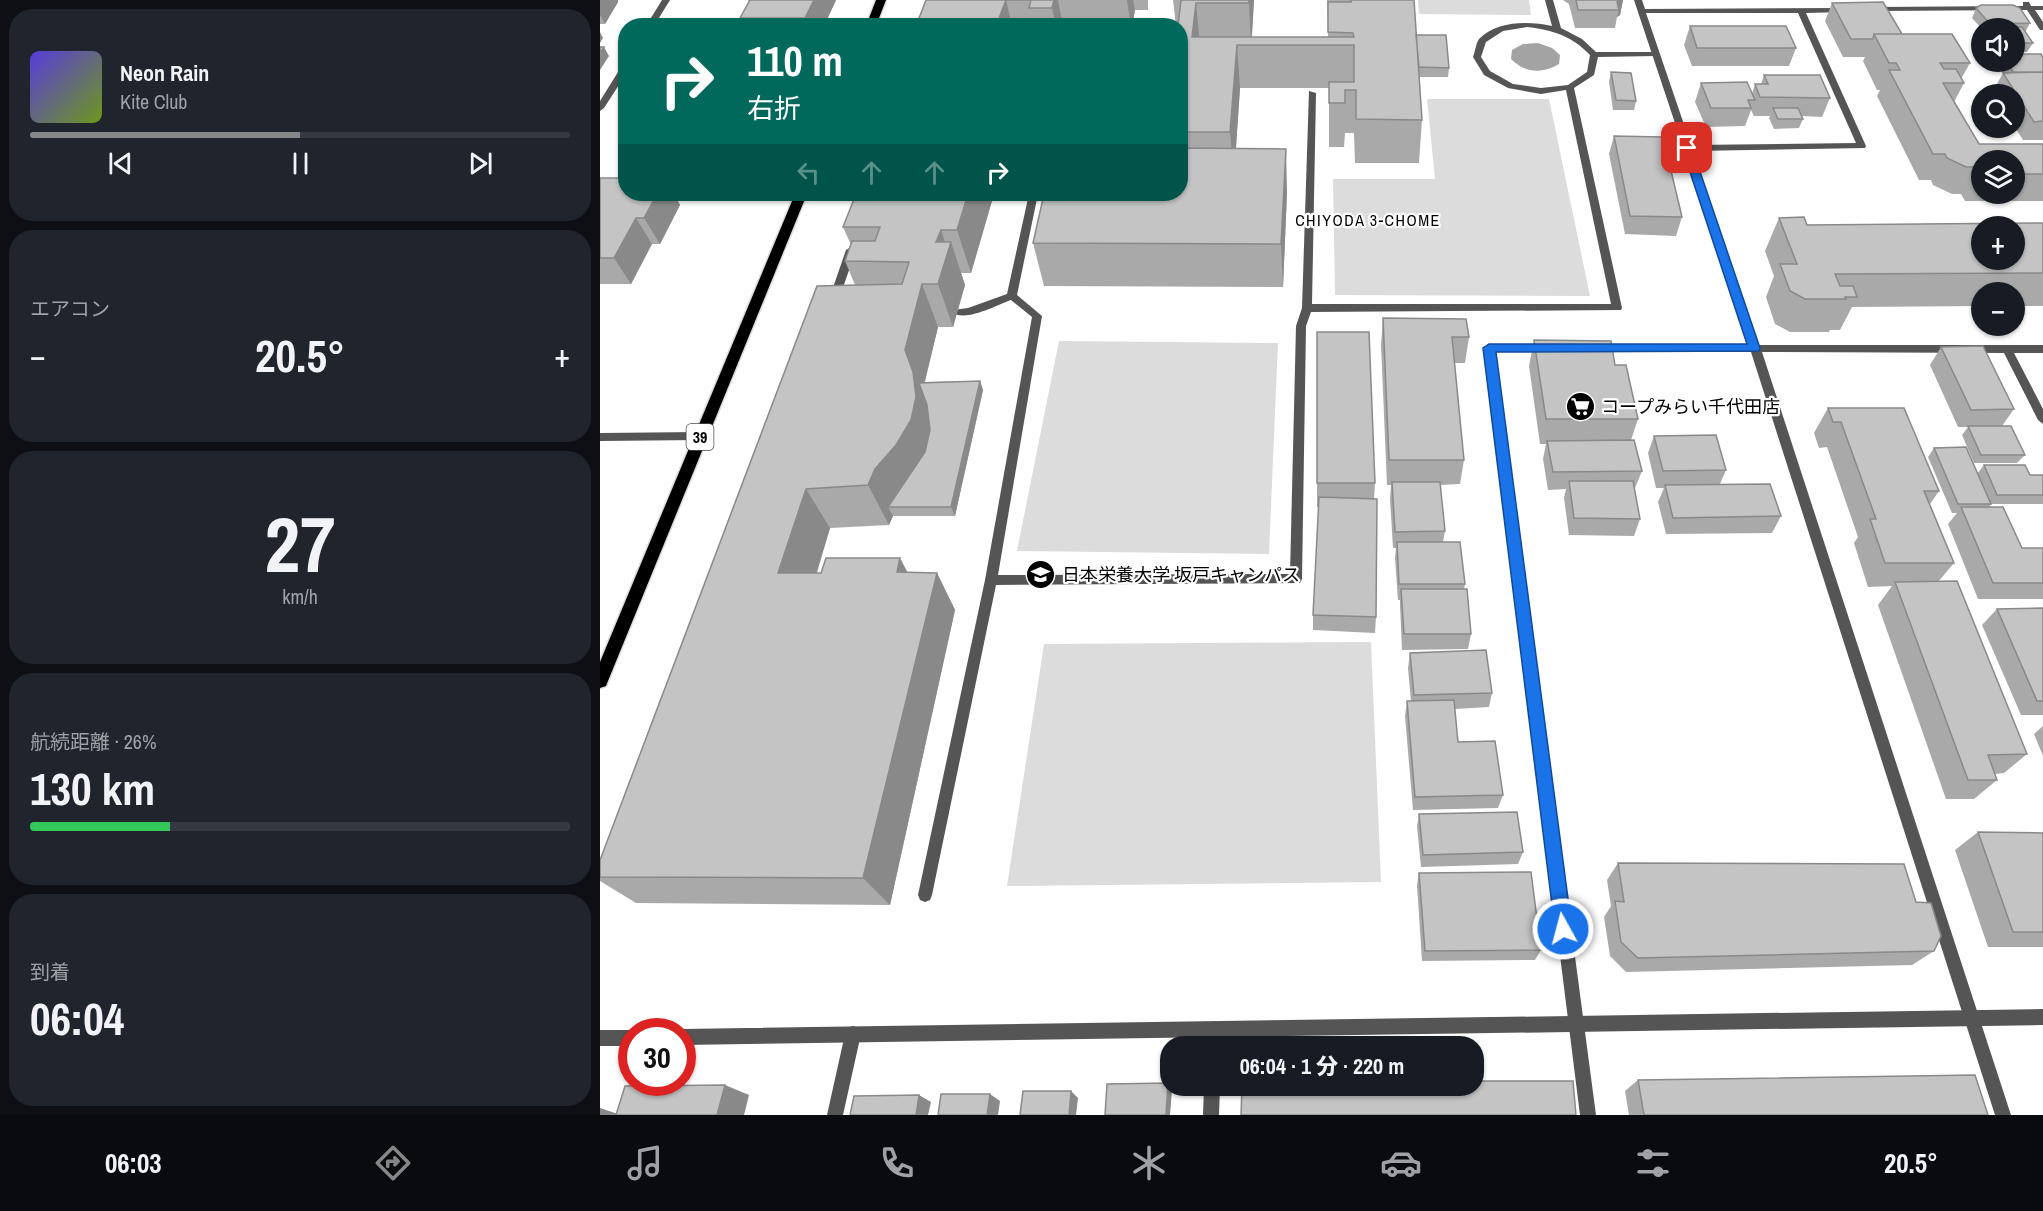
<!DOCTYPE html>
<html lang="ja">
<head>
<meta charset="utf-8">
<style>
	body { margin:0; font-family:"Archivo Narrow","Noto Sans JP",sans-serif; background:#20242c; color:#f1f3f6; height:100vh; display:flex; flex-direction:column; font-size:22px; white-space:nowrap }
	* { box-sizing:border-box; margin:0 }
	p { font-size:20px; color:#9ea1a6 }
	.icon { flex:none; width:33px; height:33px; fill:none; stroke:currentColor; stroke-width:2; stroke-linecap:round; stroke-linejoin:round }
	.map { position:relative; flex:1; overflow:hidden }
	.drawer { display:flex; flex-direction:column; gap:9px; padding:9px; background:#0d0f14; width:600px }
	.drawer>* { flex:none }
	.banner { position:absolute; left:18px; top:18px; width:570px; height:183px; border-radius:24px; box-shadow:0 2px 4px #0004; background:#00695c; color:#fff; overflow:hidden }
	.controls { position:absolute; left:1371px; top:18px; display:grid; gap:12px }
	.controls a { display:grid; place-items:center; width:54px; height:54px; border-radius:50%; background:#171b24; box-shadow:0 2px 4px #0004; font-size:30px }
	.speed { position:absolute; left:18px; top:1018px; display:flex; gap:12px; font-size:30px; font-weight:700; text-align:center }
	.speed>* { display:grid; place-content:center; width:78px; height:78px; border-radius:50%; background:#171b24; box-shadow:0 2px 4px #0004; line-height:1 }
	.speed .limit { border:9px solid #d22; background:#fff; color:#111 }
	.pin { position:absolute; display:grid; place-items:center; width:51px; height:51px; color:#fff; margin:-26px; border-radius:12px; box-shadow:0 3px 9px #0006 }
	.me { position:absolute; width:66px; margin:-33px; rotate:353deg; stroke-linejoin:round; filter:drop-shadow(0 0 4px #0008) }
	.turn { display:flex; align-items:center; gap:21px; height:126px; padding:0 30px; font-size:27px }
	.turn .icon { width:78px; height:78px; stroke-width:2.5 }
	.turn b { display:block; font-size:42px; line-height:51px }
	.lanes { display:flex; align-items:center; height:57px; padding:0 30px; background:#0003; justify-content:center; gap:30px; direction:ltr }
	.lanes .off { opacity:.35 }
	.big { font-size:45px; font-weight:800; line-height:1.1 }
	.drawer .tile { flex:1; display:flex; flex-direction:column; justify-content:center; gap:9px; min-width:0; padding:0 21px; border-radius:24px; background:#20242c }
	.drawer .dial { align-items:center; gap:0 }
	.dial b { font-size:78px; line-height:1 }
	.song { display:flex; align-items:center; gap:18px }
	.cover { width:72px; height:72px; border-radius:9px; background:linear-gradient(135deg,hsl(250 70% 55%),hsl(80 70% 35%)) }
	.played { height:6px; border-radius:3px; background:linear-gradient(90deg,#858687 50%,#363941 50%) }
	.keys { display:flex; justify-content:space-around; direction:ltr }
	.heat { display:flex; justify-content:space-between; align-items:center; font-size:33px; direction:ltr }
	.charge { height:9px; border-radius:4px; background:linear-gradient(90deg,#34c759 26%,#363941 0) }
	.trip { position:absolute; left:560px; top:1036px; width:324px; height:60px; border-radius:24px; background:#171b24; box-shadow:0 2px 4px #0004; font-weight:800; line-height:60px; text-align:center }
	.dock { display:flex; height:96px; justify-content:space-around; align-items:center; background:#090b0e; color:#9ea1a6 }
	.dock .icon { width:42px; height:42px }
	.dock .on { color:#858687 }
	.dock b { font-size:27px; color:#f1f3f6 }
	main { display:flex; flex:1; min-height:0 }
	.map>svg:first-child { display:block }
	.green { fill:#dcdcdc }
	.water { fill:#a3a3a3 }
	.lines { fill:none; stroke-linecap:round; stroke-linejoin:round }
	.primary-casing { stroke:#dbdbdb; stroke-width:3 }
	.service { fill:#555; fill-rule:evenodd }
	.minor { fill:#555; fill-rule:evenodd }
	.tertiary { fill:#555; fill-rule:evenodd }
	.primary { fill:#000; fill-rule:evenodd }
	.wall { fill:#a9a9a9; fill-rule:evenodd }
	.shaded-wall { fill:#898989 }
	.building { fill:#c4c4c4; stroke:#898989; stroke-width:1.5; fill-rule:evenodd }
	.route { fill:#1a73e8; stroke:#114b97; stroke-width:1.5 }
	.labels { text-anchor:middle; dominant-baseline:central; stroke-width:4.5; stroke-linejoin:round; paint-order:stroke }
	.far-neighbourhood-label { font-size:16px; letter-spacing:1.5px; fill:#000; stroke:#fff }
	.shield { fill:#fff; stroke:#4c4c4c; stroke-width:1.5 }
	.shield-label { font-size:16px; font-weight:bold; fill:#000 }
	.poi-label { font-size:18px; fill:#000; stroke:#fff; text-anchor:start }
</style>
</head>
<body>
<main>
<section class="drawer">
<div class="tile">
<div class="song"><i class="cover"></i><div><b>Neon Rain</b><p>Kite Club</p></div></div>
<div class="played"></div>
<div class="keys"><svg class="icon" aria-label="previous" viewBox="0 0 24 24"><path d="M18 5L8 12l10 7zM5 5v14"/></svg><svg class="icon" aria-label="pause" viewBox="0 0 24 24"><path d="M8 5v14M16 5v14"/></svg><svg class="icon" aria-label="next" viewBox="0 0 24 24"><path d="M6 5l10 7-10 7zM19 5v14"/></svg></div>
</div>
<div class="tile"><p>エアコン</p>
<div class="heat"><a>−</a><b class="big">20.5°</b><a>+</a></div>
</div>
<div class="tile dial"><b>27</b><p>km/h</p></div>
<div class="tile"><p>航続距離 · 26%</p><b class="big">130 km</b><div class="charge"></div></div>
<div class="tile"><p>到着</p><b class="big">06:04</b></div>
</section>
<div class="map">
<svg width="1443" height="1115" viewBox="0 0 1443 1115">
	<rect width="100%" height="100%" fill="#fff"/>
	<!-- green -->
	<path class="green" d="M818 0H929L931 15 819 14Z
		M827 99H949L990 296 735 295 733 179H835Z
		M459 341 678 343 669 554 417 551Z
		M771 642 781 882 407 886 444 644Z"/>
	<!-- water -->
	<path class="water" d="M938 43 952 48 960 55 959 64C942 74 925 73 911 59L912 50 923 44Z"/>
	<g class="lines">
		<defs>
			<path id="primary" d="M276 0H286L276 26H266Z
				M195 194H207L8 681 6 686 0 688V662Z"/>
		</defs>
		<!-- primary casing -->
		<use href="#primary" class="primary-casing"/>
		<!-- service -->
		<path class="service" d="M945 0H953L961 28 982 39 996 52H1056L1060 54 1056 56 998 57 994 75 974 88 1022 308 1021 310 711 312 706 326 702 579 700 583 396 585 332 895 330 900 325 902 320 900 318 895 385 580 432 317 411 300C397 305 364 323 352 312L353 310 368 308 407 294 429 194H438L417 295 442 316 398 575 690 574 696 326 702 308 709 91 716 93 712 304H1011L966 90 941 94 908 88 884 75 873 57C875 52 876 43 879 39 897 20 930 21 952 26ZM927 27C953 30 972 36 990 55L987 72 968 85 941 88 913 84 890 71 881 57 886 42 903 31Z
			M251 247 256 250 239 299 234 302 230 301 229 299 246 250Z"/>
		<!-- minor -->
		<path class="minor" d="M62 0H70L54 26H46Z
			M1034 0H1042L1045 9 1244 8 1248 10 1244 12 1206 13 1266 146 1265 148 1093 151 1159 345H1443V353H1414L1443 409V424L1438 420 1404 353 1162 352 1411 1115H1395L1151 352H996L991 348 996 344 1149 345ZM1046 13H1198L1256 143 1091 145Z
			M1423 2H1429L1431 6H1443V10H1435L1443 22V30H1440L1427 10 1273 11 1269 9 1273 7 1423 6Z
			M23 64H26V74L4 108 0 111V101Z
			M889 344H949L954 348 949 352H895L996 1115H980L884 348Z
			M100 432 106 436 100 440 0 441V433Z
			M614 1021 619 1024 622 1029V1047H606V1029L609 1024Z
			M253 1026 259 1028 261 1034 243 1115H227L245 1034 247 1028Z
			M604 1086H620L619 1115H603Z"/>
		<!-- tertiary -->
		<path class="tertiary" d="M1443 1009V1025L82 1045V1032H76L82 1029Z
			M0 1030H32L36 1032H32V1046H0Z"/>
		<!-- primary -->
		<use href="#primary" class="primary"/>
	</g>
	<!-- wall -->
	<path class="wall" d="M0 0H18V2L5 24H0Z
		M148 0H236L224 26H143L140 18 149 2Z
		M326 0H548V10H535L532 26H316Z
		M573 0H654L652 37H728L727 0H814L816 35 849 68 848 77H819L822 120 819 163H755L754 133H745L744 147H729V88H640L636 148 687 192 683 287 444 286 433 243 580 194V26H576Z
		M963 0H1023L1020 15 1017 17 1015 28H975L969 4Z
		M1232 3 1302 34 1370 63 1361 79 1364 83 1354 102 1379 144H1443V201H1365L1361 194H1352L1333 185 1331 180H1319L1277 96 1280 90H1277L1263 61 1265 57H1243L1225 21ZM1382 160H1414V194H1382Z
		M1376 8 1430 23 1425 32 1433 43 1427 52H1414V28L1382 29 1372 18Z
		M1090 26 1196 48 1189 66H1092L1084 45Z
		M1443 58V140H1423L1414 126V94H1395L1393 91 1403 73 1397 64 1398 62H1414Z
		M1011 72 1036 101 1034 110H1013L1009 82Z
		M1164 75 1230 98 1222 117 1202 116 1203 119 1199 128 1174 129 1169 118 1170 116H1154L1151 110 1145 126 1106 127 1095 102 1101 83 1152 94 1155 84H1161Z
		M1014 136 1082 217 1076 236 1025 234 1009 154Z
		M0 178 26 194H74L80 205 60 244H52L31 284H0Z
		M256 194H394L371 273H361L365 285 353 327H338L325 382 380 381 383 390 355 516H293L289 525 230 528 217 573H337L355 610 290 905 36 903 0 881V860L255 285 245 261 251 245 243 227Z
		M1179 218 1207 225 1443 223V306H1414V292H1382V306L1252 307 1240 330H1230L1229 332H1190L1175 324 1166 297 1174 276 1165 251Z
		M783 318 869 337 865 363H854L864 460 860 484 840 485 845 531 843 542 865 584 864 589 871 634 868 649 802 650 800 605V600H798L795 558 796 548H793L790 499 791 485H787L781 345Z
		M717 332 775 483 774 499 776 617 775 633 713 630V615L719 507H717Z
		M934 340 1015 365 1038 419 1031 440 1042 471 1035 488H1034L1040 519 1034 536 969 535 964 498 966 489 948 490 943 459 946 444H940L929 366Z
		M1341 347 1414 409 1402 426 1425 455 1417 463H1374L1362 435 1368 427H1358L1330 365Z
		M1228 408 1339 491 1330 504 1354 563 1338 582 1427 754 1404 773 1395 774 1397 780 1374 799H1346L1278 605 1292 586 1268 587 1254 543 1258 537 1227 447 1219 448 1214 433Z
		M1054 436 1126 470 1120 484 1181 516 1172 533 1066 534 1058 502 1064 488H1056L1048 453Z
		M1334 448 1377 474 1384 465 1430 475H1443V504H1391L1389 507 1422 548H1443V599H1378L1348 524 1357 513H1352L1328 457Z
		M1443 608V715H1421L1382 625 1397 609Z
		M810 653 892 693 889 707 855 709 858 742 903 795 898 808 813 810 805 716 807 701H811L808 668Z
		M1443 726V756L1434 734Z
		M819 814 923 852 918 864 821 867 817 826Z
		M1378 832 1443 833V947H1388L1355 850Z
		M1018 863 1316 902 1334 951 1312 965 1026 972 1010 956 1004 917 1011 906 1007 880Z
		M819 873 941 950 935 960 822 961 817 885Z
		M1038 1080 1388 1115H1029L1025 1091Z"/>
	<!-- shaded-wall -->
	<path class="shaded-wall" d="M0 0H18V2L5 24 0 15Z
		M214 0H236L224 26H208L205 18Z
		M406 0 412 26H396Z
		M454 0H458L463 26H456L452 8Z
		M527 0H533L535 10 532 26H531Z
		M649 0H654L651 46 649 3Z
		M1019 0H1023L1020 15 1017 17 1019 10 1017 2Z
		M596 3 600 46 592 37Z
		M0 32 3 38 0 43Z
		M637 45 640 88 634 176 630 132Z
		M4 47 9 56 0 70V53Z
		M686 149 687 192 683 287 681 244Z
		M57 194H74L80 205 60 244 44 218Z
		M368 194H394L371 273 357 230Z
		M36 218 52 244 31 284 14 258Z
		M341 230 348 251 351 242 365 285 353 327 338 284 336 242Z
		M322 284 338 327 322 392 330 414 334 439 288 507 293 516 289 525 268 485Z
		M380 381 383 390 355 516 351 507Z
		M206 489 230 528 205 610 178 573Z
		M300 558 320 596 297 572Z
		M337 573 355 610 290 905 263 878Z
		M568 1083 572 1090 570 1115H566Z
		M125 1085 149 1095 144 1115H117Z
		M471 1091 478 1098 476 1115H469Z
		M390 1094 400 1101 398 1115H387Z
		M319 1095 331 1102 328 1115H316Z
		M0 1108 18 1114V1115H0Z"/>
	<!-- building -->
	<path class="building" d="M150 0H214L205 18H140Z
		M326 0H454L452 8H429L431 0H406L396 26H316Z
		M581 0H649V3H596L592 37H754L753 33 728 32V2H751V0H814L822 120 756 119V90H745V103H729V82H754V45H637L630 132H580V26H578Z
		M976 0H1019L1017 2 1019 10H978Z
		M1283 2 1302 34H1274L1273 39H1251L1232 3Z
		M1381 5H1413L1420 8 1430 23 1390 24 1376 8Z
		M1090 26H1186L1196 48H1097Z
		M1386 27H1422L1433 43H1414V28H1387Z
		M1274 34H1352L1370 63H1340L1344 69H1356L1364 83H1343L1379 144H1443V174H1414V160H1382V174H1380L1376 167H1366L1347 158 1345 154H1333L1289 70H1300L1296 63H1289Z
		M816 35H846L849 68 819 67Z
		M0 47H4L0 53Z
		M1414 54H1441L1443 58V72H1413L1407 62H1414Z
		M1011 72 1031 73 1036 101 1016 100Z
		M1443 72V121L1434 122 1403 73Z
		M1164 75H1220L1230 98 1160 97 1155 84H1168Z
		M1147 82 1155 100H1148L1151 108H1111L1101 83Z
		M1173 108H1198L1203 119H1178Z
		M1014 136 1063 137 1082 217 1030 216Z
		M580 148 686 149 681 244 433 243 444 194H580Z
		M0 178H26V194H57L44 218H36L14 258H0Z
		M256 194H368L357 230H341L336 242H351L338 284H322L305 350 313 372 316 397 311 420 296 445 275 469 268 485 206 489 178 573H221L226 558H300L297 572 337 573 263 878 0 877V860L217 286 302 284 309 262 245 261 252 241H275L280 227H243Z
		M1204 217 1207 225 1443 223V273L1235 274 1240 286H1253L1257 297H1245L1246 299H1205L1190 291 1180 264H1197L1179 218ZM1382 226H1414V260H1382Z
		M783 318 866 319 869 337H852L864 460H789Z
		M717 332H769L775 483H717Z
		M934 340 1011 341 1015 365H1026L1038 419H946Z
		M1383 346 1414 409 1371 410 1341 347Z
		M380 381 351 507H288L325 452 330 430 327 405 319 383Z
		M1228 408H1304L1339 491H1324L1354 563H1285L1270 519H1276L1241 422H1233Z
		M1368 426H1411L1425 455H1381Z
		M1116 435 1126 470 1063 471 1054 436Z
		M1034 440 1042 471 953 472 947 441Z
		M1366 447 1391 504H1358L1334 448Z
		M1384 465H1425L1430 475H1443V495H1397Z
		M969 481H1033L1040 519 974 518Z
		M792 482H840L845 531 795 532Z
		M1170 484 1181 516 1073 518 1065 485Z
		M719 497 777 499 776 617 713 615Z
		M1361 507H1403L1422 548H1443V583H1393Z
		M797 542H860L865 584H799Z
		M1357 581 1427 754 1388 755 1397 780H1368L1295 582Z
		M801 589H867L871 634H804Z
		M1443 608V701H1437L1397 609Z
		M886 650 892 693 814 695 810 653Z
		M854 700 858 742 895 741 903 795 815 797 807 701Z
		M917 812 923 852 823 855 819 814Z
		M1378 832 1443 833V932H1413Z
		M1018 863 1304 864 1316 902 1331 903 1341 936 1334 951 1038 958 1021 942 1015 901 1024 902Z
		M931 872 941 950 825 951 819 873Z
		M1375 1075 1388 1115H1044L1038 1080Z
		M873 1081H973L976 1115H641L642 1086H873Z
		M568 1083 566 1115H505L507 1084Z
		M125 1085 117 1115H16L25 1086Z
		M423 1091H471L469 1115H420Z
		M341 1094H390L387 1115H338Z
		M319 1095 316 1115H250L254 1096Z"/>
	<!-- route -->
	<path class="route" d="M1087 145 1092 148 1160 348 1159 351 896 352 972 929 969 935 963 938 957 935 955 929 883 348 889 344H1147L1082 148Z"/>
	<!-- icons -->
	<defs>
		<symbol id="supermarket-disc" viewBox="-11 -11 22 22"><circle r="9.5" fill="#000" stroke="#fff"/><path d="M-6-5.5h2.5l.6 2H6L4.5 2H-2.5L-4.4-4H-6ZM-1.5 3.2a1.3 1.3 0 1 0 .1 0ZM3 3.2a1.3 1.3 0 1 0 .1 0Z" fill="#fff"/></symbol>
		<symbol id="university-disc" viewBox="-11 -11 22 22"><circle r="9.5" fill="#000" stroke="#fff"/><path d="M0-5L7-2L0 1L-7-2ZM-4 1L0 2.5L4 1V4Q0 6-4 4Z" fill="#fff"/></symbol>
	</defs>
	<g fill-rule="evenodd">
		<use href="#supermarket-disc" x="964" y="390" width="33" height="33"/>
		<use href="#university-disc" x="424" y="558" width="33" height="33"/>
	</g>
	<g class="labels">
		<!-- far-neighbourhood labels -->
		<g class="far-neighbourhood-label">
			<text x="768" y="220">CHIYODA 3-CHOME</text>
		</g>
		<!-- shield labels -->
		<rect class="shield" x="86.5" y="424" width="27" height="26" rx="4.5"/>
		<g class="shield-label">
			<text x="100" y="437">39</text>
		</g>
		<!-- poi labels -->
		<g class="poi-label">
			<text x="1001" y="406">コープみらい千代田店</text>
			<text x="462" y="574">日本栄養大学 坂戸キャンパス</text>
		</g>
	</g>
</svg>
<div class="controls">
<a><svg class="icon" aria-label="sound" viewBox="0 0 24 24"><path d="M4 9h4l5-4v14l-5-4H4zM17 9q2 3 0 6"/></svg></a>
<a><svg class="icon" aria-label="search" viewBox="0 0 24 24"><circle cx="10" cy="10" r="6"/><path d="M15 15l6 6"/></svg></a>
<a><svg class="icon" aria-label="layers" viewBox="0 0 24 24"><path d="M12 4l9 5-9 5-9-5zM3 14l9 5 9-5"/></svg></a>
<a>+</a>
<a>−</a>
</div>
<div class="speed"><div class="limit">30</div></div>
<div class="pin" style="left:1087px;top:148px;background:#d93025"><svg class="icon" aria-label="arrive" viewBox="0 0 24 24"><path d="M6 21V4h12l-3 4 3 4H6"/></svg></div>
<svg class="me" style="left:963px;top:929px" viewBox="-20 -20 40 40"><circle r="17" fill="#1a73e8" stroke="#fff" stroke-width="3"/><path d="M0-11L8 9 0 5-8 9z" fill="#fff"/></svg>
<div class="trip">06:04 · 1 分 · 220 m</div>
<div class="banner">
<div class="turn"><svg class="icon" aria-label="right" viewBox="0 0 24 24"><path d="M7 20v-9h11M14 6l5 5-5 5"/></svg><div><b>110 m</b>右折</div></div>
<div class="lanes"><svg class="icon off" aria-label="left" viewBox="0 0 24 24"><path d="M17 20v-9H6M10 6l-5 5 5 5"/></svg><svg class="icon off" aria-label="ahead" viewBox="0 0 24 24"><path d="M12 20V5M6 11l6-6 6 6"/></svg><svg class="icon off" aria-label="ahead" viewBox="0 0 24 24"><path d="M12 20V5M6 11l6-6 6 6"/></svg><svg class="icon" aria-label="right" viewBox="0 0 24 24"><path d="M7 20v-9h11M14 6l5 5-5 5"/></svg></div>
</div>
</div>
</main>
<nav class="dock">
<b>06:03</b>
<svg class="icon on" aria-label="directions" viewBox="0 0 24 24"><path d="M12 3l9 9-9 9-9-9zM9 14v-3h6M13 9l2 2-2 2"/></svg>
<svg class="icon" aria-label="music" viewBox="0 0 24 24"><path d="M9 18V5l10-2v13"/><circle cx="6" cy="18" r="3"/><circle cx="16" cy="16" r="3"/></svg>
<svg class="icon" aria-label="phone" viewBox="0 0 24 24"><path d="M5 4h4l2 5-3 2q2 4 5 5l2-3 5 2v4C11 20 4 13 5 4z"/></svg>
<svg class="icon" aria-label="climate" viewBox="0 0 24 24"><path d="M12 3v18M4 7l16 10M4 17L20 7"/></svg>
<svg class="icon" aria-label="car" viewBox="0 0 24 24"><path d="M5 17H2v-5l4-1 3-4h7l3 4 3 1v5h-3M9 17h6M6 11h13"/><circle cx="7" cy="17" r="2"/><circle cx="17" cy="17" r="2"/></svg>
<svg class="icon" aria-label="filters" viewBox="0 0 24 24"><path d="M4 7h16M4 17h16"/><circle cx="9" cy="7" r="2"/><circle cx="15" cy="17" r="2"/></svg>
<b>20.5°</b>
</nav>
</body>
</html>
